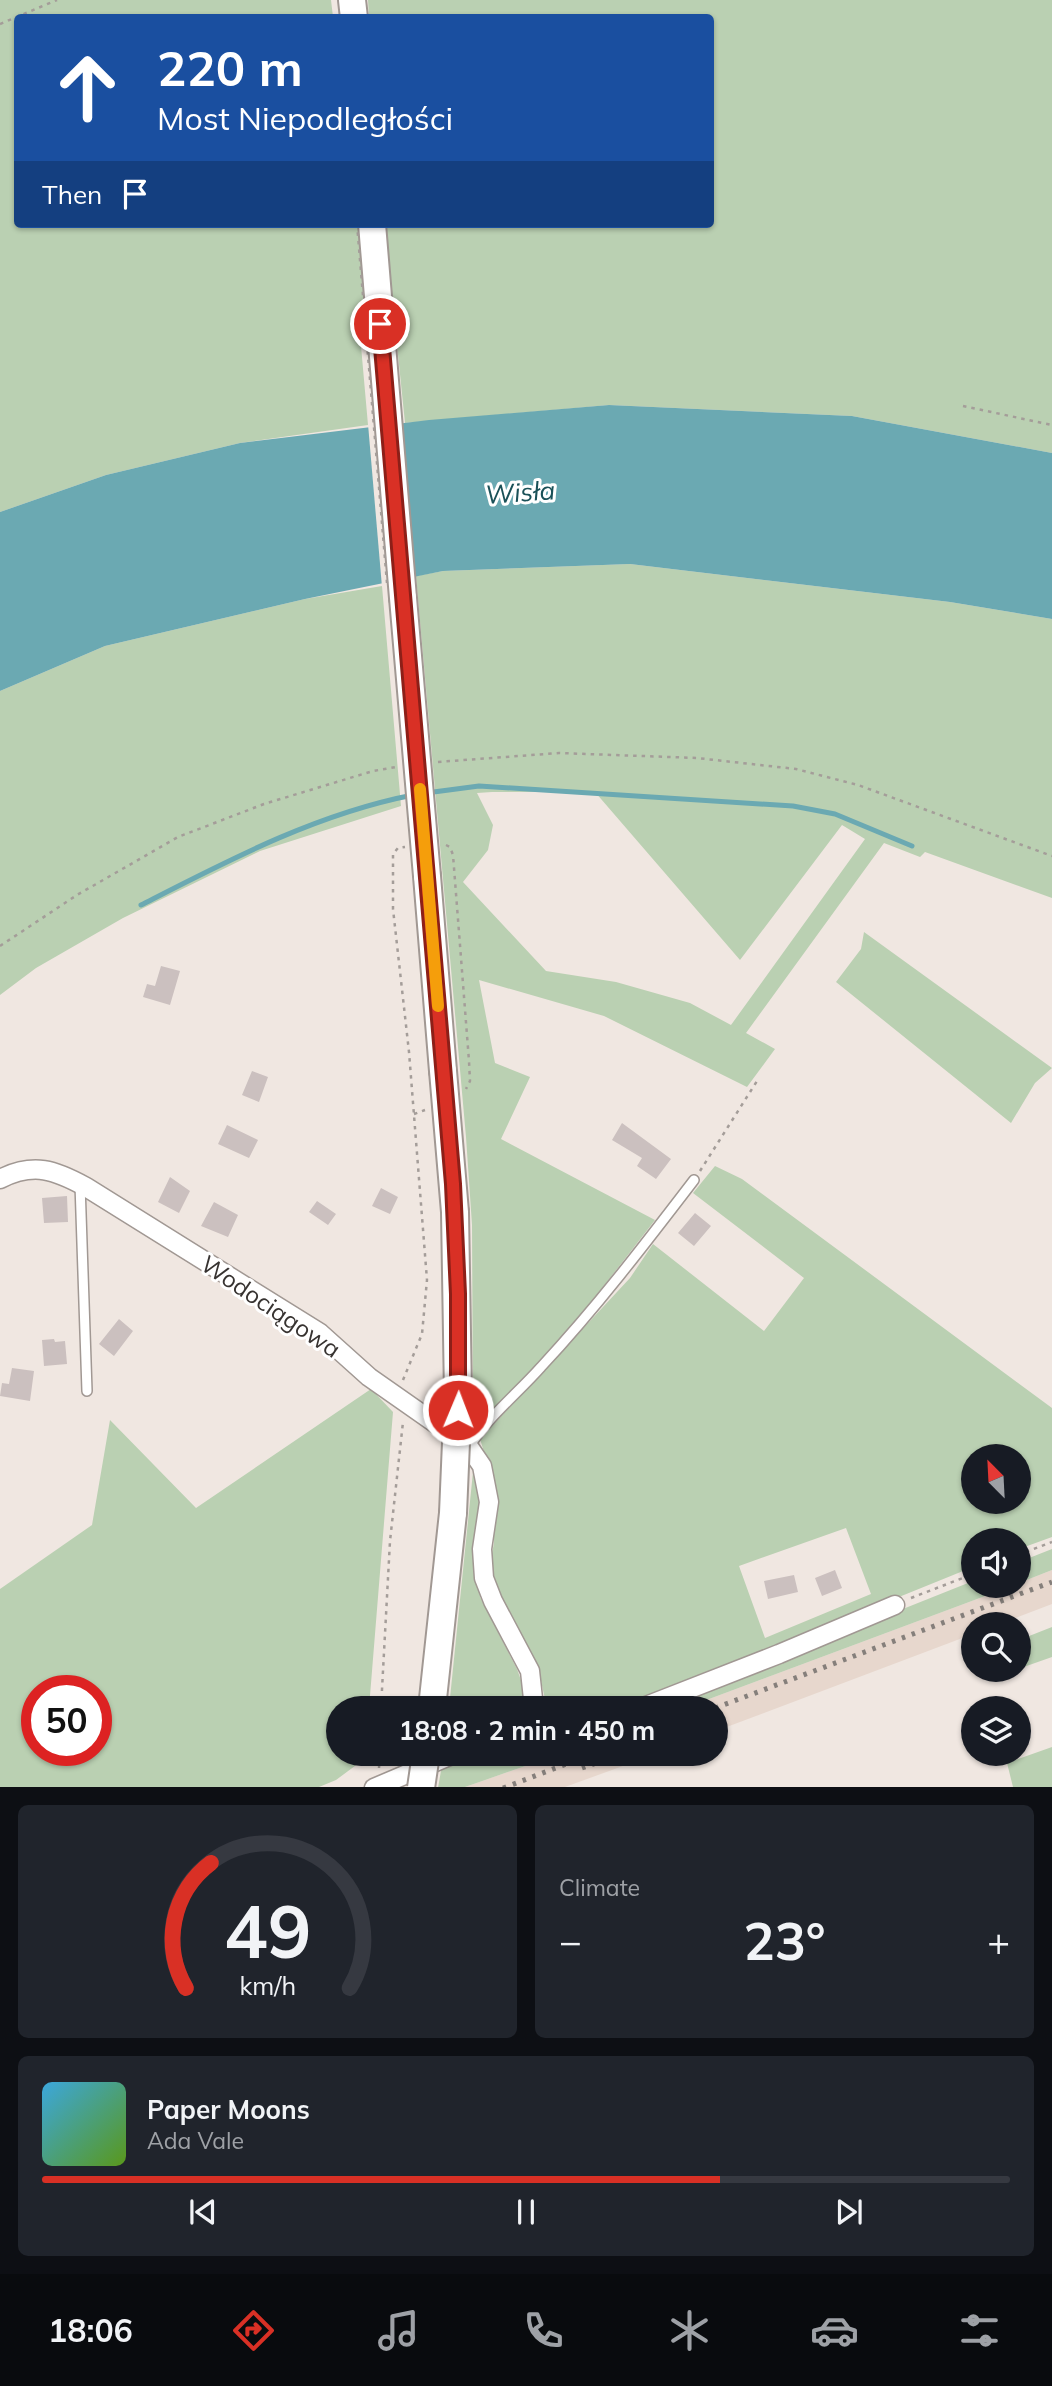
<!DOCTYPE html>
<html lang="en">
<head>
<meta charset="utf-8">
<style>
	body { margin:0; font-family:Mulish,sans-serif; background:#20242c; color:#f1f3f6; height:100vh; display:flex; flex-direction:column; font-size:26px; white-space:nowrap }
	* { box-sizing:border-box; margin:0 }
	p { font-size:23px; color:#9ea1a6 }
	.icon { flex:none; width:38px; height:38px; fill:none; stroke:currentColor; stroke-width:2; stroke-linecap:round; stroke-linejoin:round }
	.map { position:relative; height:1787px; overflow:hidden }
	.details { display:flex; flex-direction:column; gap:18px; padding:18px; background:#0d0f14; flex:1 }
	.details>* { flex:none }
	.top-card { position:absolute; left:14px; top:14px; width:700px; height:214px; border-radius:7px; box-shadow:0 2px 5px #0004; background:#1a4fa0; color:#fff; overflow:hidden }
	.needle { width:46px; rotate:336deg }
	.fabs { position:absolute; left:961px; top:1444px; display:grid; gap:14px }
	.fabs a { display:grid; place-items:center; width:70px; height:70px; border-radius:50%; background:#171b24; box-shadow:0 2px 5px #0004; font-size:35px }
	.speed { position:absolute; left:21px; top:1675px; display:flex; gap:14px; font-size:35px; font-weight:700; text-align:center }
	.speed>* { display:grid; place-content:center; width:91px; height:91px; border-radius:50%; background:#171b24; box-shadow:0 2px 5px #0004; line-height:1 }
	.speed .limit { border:10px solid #d22; background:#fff; color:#111 }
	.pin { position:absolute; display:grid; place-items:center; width:60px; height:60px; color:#fff; margin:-30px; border:4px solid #fff; border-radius:50%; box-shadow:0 2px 7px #0007 }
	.me { position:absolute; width:77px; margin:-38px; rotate:1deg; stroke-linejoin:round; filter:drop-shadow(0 0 5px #0008) }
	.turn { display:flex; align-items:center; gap:24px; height:147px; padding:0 28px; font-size:32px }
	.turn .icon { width:91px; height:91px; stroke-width:2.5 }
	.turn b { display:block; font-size:49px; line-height:60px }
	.then { display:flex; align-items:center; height:66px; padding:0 28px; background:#0003; gap:14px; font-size:26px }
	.big { font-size:52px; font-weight:700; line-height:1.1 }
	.details .widget { flex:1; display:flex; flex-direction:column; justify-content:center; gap:10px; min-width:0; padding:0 24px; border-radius:10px; background:#20242c }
	.details .dial { align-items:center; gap:0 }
	.dial svg { height:182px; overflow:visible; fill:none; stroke:#363941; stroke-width:7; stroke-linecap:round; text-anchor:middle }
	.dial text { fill:#f1f3f6; stroke:none }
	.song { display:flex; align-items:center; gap:21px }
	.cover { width:84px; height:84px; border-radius:10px; background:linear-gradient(135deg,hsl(200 70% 55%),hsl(90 70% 35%)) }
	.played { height:7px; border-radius:4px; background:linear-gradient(90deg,#d93025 70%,#363941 70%) }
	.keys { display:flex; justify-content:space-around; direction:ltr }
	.heat { display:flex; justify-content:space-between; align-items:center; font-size:38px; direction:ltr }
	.details .tiles { flex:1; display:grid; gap:18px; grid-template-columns:1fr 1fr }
	.widget:last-child { grid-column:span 2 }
	.trip { position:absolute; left:326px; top:1696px; width:402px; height:70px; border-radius:35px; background:#171b24; box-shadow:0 2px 5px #0004; font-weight:700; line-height:70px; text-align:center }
	.dock { display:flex; height:112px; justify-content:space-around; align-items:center; background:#090b0e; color:#9ea1a6 }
	.dock .icon { width:49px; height:49px }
	.dock .active { color:#d93025 }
	.dock b { font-size:32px; color:#f1f3f6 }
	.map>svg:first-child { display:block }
	.built { fill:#e7d7cd }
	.green { fill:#bad0b2; fill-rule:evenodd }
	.water { fill:#6ba9b2 }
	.pier { fill:#f0e7e1 }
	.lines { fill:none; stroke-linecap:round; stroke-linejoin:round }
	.stream { stroke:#6ba9b2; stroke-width:5 }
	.building { fill:#cbc0bf }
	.service-casing { stroke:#a19893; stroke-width:12 }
	.minor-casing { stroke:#a19893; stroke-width:21 }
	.secondary-casing { stroke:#a19893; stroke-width:30 }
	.path { stroke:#a49d99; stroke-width:2.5; stroke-dasharray:3.5 5; stroke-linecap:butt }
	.service { stroke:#fff; stroke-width:9 }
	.minor { stroke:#fff; stroke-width:18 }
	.secondary { stroke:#fff; stroke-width:26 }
	.rail { stroke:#857f7b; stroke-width:5; stroke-dasharray:3.5 7; stroke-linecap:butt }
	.secondary-bridge-casing { stroke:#a19893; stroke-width:30; stroke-linecap:butt }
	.path-bridge { stroke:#a49d99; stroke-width:2.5; stroke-dasharray:3.5 5; stroke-linecap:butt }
	.secondary-bridge { stroke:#fff; stroke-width:26 }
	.route-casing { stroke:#8d1f18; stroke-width:18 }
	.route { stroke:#d93025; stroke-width:12 }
	.slow { stroke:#f59e0b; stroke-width:12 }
	.labels { text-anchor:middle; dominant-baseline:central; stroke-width:6; stroke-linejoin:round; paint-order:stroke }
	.street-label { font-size:24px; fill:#373331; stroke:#fff }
	.water-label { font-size:26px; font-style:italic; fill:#1a5158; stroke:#fff }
</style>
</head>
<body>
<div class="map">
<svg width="1052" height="1788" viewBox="0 0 1052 1788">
	<rect width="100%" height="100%" fill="#f0e7e1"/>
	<!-- built -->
	<path class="built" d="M1052 1570V1604L1000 1624H973V1634L716 1731V1708H685L1012 1586H1018L1019 1583Z
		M560 1754H656L565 1787H465Z"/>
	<!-- green -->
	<path class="green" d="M0 0H331L333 17 18 18V224H710V18L369 17 368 0H1052V453L852 416 609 405 405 423 396 335 361 346 368 425 240 443 106 475 0 512Z
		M630 564 950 602 1052 619V898L925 852 920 857 884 843 746 1033 775 1049 747 1087 604 1016 479 980 495 1063 530 1077 501 1139 655 1220 541 1367 473 1427 472 1225 466 1137 416 576 443 571ZM492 792H595L740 960 842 825 865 839 731 1025 690 1003 616 982 546 971 463 882 488 850 493 825 477 793Z
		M382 586 401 806 260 851 123 918 36 968 0 995V691L105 646 305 599Z
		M864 932 1052 1068 1035 1083 1011 1123 836 982 861 949Z
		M715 1166 742 1179 1052 1408V1537L1019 1549 1018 1540H973V1567L630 1706 547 1708 541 1681 489 1569 494 1543 493 1481 480 1439 630 1278 653 1244 764 1331 804 1278 693 1193ZM973 1456H1018V1502H973ZM846 1528 871 1594 765 1638 739 1566Z
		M371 1389 393 1412 369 1708H338V1754H364L363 1760 336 1780 319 1787H0V1589L92 1525 110 1420 196 1508ZM37 1690H96V1750H37Z
		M474 1462 483 1497 477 1548 480 1597 517 1669 528 1700 523 1708H449Z
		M1052 1549V1570L1019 1583V1562Z
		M973 1581V1586H1012L685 1708H655Z
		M1052 1627V1657L1018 1669 1019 1640Z
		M1052 1747V1787H1013L1007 1763Z
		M471 1754H560L465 1787 438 1788 442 1765Z"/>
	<!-- water -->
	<path class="water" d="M609 405 852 416 1052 453V619L950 602 630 564 443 571 305 599 105 646 0 691V512L106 475 240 443 429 420Z"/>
	<!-- pier -->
	<path class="pier" d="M401 420 414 580 382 587 368 424Z"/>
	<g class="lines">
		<!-- stream -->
		<path class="stream" d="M426 793 479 786 793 806 835 814 912 846
			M141 905C229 860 316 814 413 795"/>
	</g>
	<!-- building -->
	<path class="building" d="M161 966 180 971 170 1005 143 997 147 984 155 986Z
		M252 1071 268 1077 259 1102 242 1095Z
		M622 1123 671 1159 656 1179 637 1166 642 1158 612 1140Z
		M227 1125 258 1140 249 1158 218 1144Z
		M170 1177 190 1191 179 1213 158 1202Z
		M381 1188 398 1197 390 1214 372 1206Z
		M67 1196 68 1222 44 1223 42 1198Z
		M317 1201 336 1214 328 1225 309 1212Z
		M214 1202 238 1215 228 1237 201 1226Z
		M695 1213 711 1226 694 1246 678 1233Z
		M119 1319 133 1331 114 1356 99 1344Z
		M54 1339 55 1342 65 1341 67 1364 44 1366 42 1340Z
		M12 1368 34 1371 30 1401 0 1396 2 1383 9 1384Z
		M835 1570 842 1588 822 1596 815 1578Z
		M794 1575 798 1592 768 1599 764 1581Z"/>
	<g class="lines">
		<defs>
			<path id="service" d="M80 1184 87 1391
				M469 1447C488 1417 517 1394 541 1367 596 1308 645 1244 694 1180"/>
			<path id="minor" d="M0 1179C34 1162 55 1170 86 1187L320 1333 369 1377 469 1447 482 1466 489 1502 482 1549 484 1578 493 1601 530 1671 534 1708
				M641 1708 779 1654 895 1605
				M374 1788 454 1754"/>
			<path id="secondary" d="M352 0 354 18
				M372 224 403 598
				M427 876 443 1071
				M455 1212 458 1395
				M432 1708 453 1513"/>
		</defs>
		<!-- service casing -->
		<use href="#service" class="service-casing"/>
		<!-- minor casing -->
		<use href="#minor" class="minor-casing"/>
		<!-- secondary casing -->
		<use href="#secondary" class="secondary-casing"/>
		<!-- path -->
		<path class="path" d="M0 24 57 0
			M963 406 1052 425
			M438 762 559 753 697 758 796 769 858 785 1052 856
			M446 845 450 847 453 855 469 1061 470 1081 466 1089
			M0 946 77 895 178 837 264 804 373 771 396 767
			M414 1114 425 1110
			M700 1171 757 1081
			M403 1380 422 1334 427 1280 409 1052 393 909V854L398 848 405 847
			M1018 1555 1052 1542
			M911 1598 973 1574
			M381 1708 390 1541 403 1422
			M379 1768 380 1754"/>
		<!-- service -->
		<use href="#service" class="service"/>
		<!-- minor -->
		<use href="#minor" class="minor"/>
		<!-- secondary -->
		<use href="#secondary" class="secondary"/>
		<!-- rail -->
		<path class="rail" d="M715 1708 1052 1582
			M582 1768 622 1754
			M503 1788 593 1754"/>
		<defs>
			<path id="secondary-bridge" d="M403 598 427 876
				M443 1071 455 1212
				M453 1513 458 1395
				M421 1788 426 1754"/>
		</defs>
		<!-- secondary-bridge casing -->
		<use href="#secondary-bridge" class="secondary-bridge-casing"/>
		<!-- path-bridge -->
		<path class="path-bridge" d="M357 224 387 583"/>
		<!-- secondary-bridge -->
		<use href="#secondary-bridge" class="secondary-bridge"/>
	</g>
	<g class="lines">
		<defs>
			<path id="route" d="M380 324 453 1184 458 1294V1410"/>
		</defs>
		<!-- route casing -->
		<use href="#route" class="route-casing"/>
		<!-- route -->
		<use href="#route" class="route"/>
		<!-- slow -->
		<path class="slow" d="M420 789 438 1006"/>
	</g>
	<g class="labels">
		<!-- street labels -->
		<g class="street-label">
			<text transform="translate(271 1306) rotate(34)">Wodociągowa</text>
		</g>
		<!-- water labels -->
		<g class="water-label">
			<text transform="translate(520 492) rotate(-4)">Wisła</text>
		</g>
	</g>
</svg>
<div class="fabs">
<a><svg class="needle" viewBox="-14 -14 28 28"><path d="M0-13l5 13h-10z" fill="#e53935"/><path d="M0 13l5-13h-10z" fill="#9ea1a6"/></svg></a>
<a><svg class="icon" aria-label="sound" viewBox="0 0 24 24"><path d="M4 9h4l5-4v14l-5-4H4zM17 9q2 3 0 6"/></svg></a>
<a><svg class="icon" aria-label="search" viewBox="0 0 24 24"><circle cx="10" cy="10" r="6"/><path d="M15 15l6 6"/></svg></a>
<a><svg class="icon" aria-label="layers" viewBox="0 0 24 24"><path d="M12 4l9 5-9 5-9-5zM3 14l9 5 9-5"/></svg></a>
</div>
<div class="speed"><div class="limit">50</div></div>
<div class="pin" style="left:380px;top:324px;background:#d93025"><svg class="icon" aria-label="arrive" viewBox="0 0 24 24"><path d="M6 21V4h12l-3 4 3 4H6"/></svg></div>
<svg class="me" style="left:458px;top:1410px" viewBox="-20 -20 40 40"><circle r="17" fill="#d93025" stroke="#fff" stroke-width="3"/><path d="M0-11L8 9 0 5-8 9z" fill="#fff"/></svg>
<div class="trip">18:08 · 2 min · 450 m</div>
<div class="top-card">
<div class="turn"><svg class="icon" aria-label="ahead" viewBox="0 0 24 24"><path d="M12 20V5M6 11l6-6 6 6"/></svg><div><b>220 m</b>Most Niepodległości</div></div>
<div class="then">Then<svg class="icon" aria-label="arrive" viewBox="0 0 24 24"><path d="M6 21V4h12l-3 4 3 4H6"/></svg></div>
</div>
</div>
<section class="details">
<div class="tiles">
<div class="widget dial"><svg viewBox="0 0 100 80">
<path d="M14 69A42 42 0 1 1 86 69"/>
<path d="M14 69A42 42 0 0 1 25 14" stroke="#d93025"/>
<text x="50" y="56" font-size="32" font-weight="700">49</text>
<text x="50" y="72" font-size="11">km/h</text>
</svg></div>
<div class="widget"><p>Climate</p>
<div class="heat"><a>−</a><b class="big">23°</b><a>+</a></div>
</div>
<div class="widget">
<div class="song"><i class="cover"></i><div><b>Paper Moons</b><p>Ada Vale</p></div></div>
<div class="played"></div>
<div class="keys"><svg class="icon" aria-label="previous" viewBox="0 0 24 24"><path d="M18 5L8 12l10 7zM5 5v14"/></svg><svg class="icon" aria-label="pause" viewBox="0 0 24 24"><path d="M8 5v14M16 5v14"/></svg><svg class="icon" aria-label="next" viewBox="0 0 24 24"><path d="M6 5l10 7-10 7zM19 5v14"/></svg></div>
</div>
</div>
</section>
<nav class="dock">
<b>18:06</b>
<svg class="icon active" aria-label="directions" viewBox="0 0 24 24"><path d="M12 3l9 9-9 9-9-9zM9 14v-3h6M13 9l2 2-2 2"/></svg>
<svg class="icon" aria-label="music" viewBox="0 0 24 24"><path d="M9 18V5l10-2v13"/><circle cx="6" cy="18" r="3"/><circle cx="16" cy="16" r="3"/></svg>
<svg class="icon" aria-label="phone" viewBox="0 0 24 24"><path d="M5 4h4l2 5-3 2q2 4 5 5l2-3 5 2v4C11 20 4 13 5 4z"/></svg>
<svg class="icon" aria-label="climate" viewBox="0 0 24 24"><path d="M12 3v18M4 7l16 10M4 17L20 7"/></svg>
<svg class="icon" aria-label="car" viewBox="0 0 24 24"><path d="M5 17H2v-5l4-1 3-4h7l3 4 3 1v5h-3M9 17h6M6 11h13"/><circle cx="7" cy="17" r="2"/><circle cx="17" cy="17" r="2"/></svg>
<svg class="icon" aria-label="filters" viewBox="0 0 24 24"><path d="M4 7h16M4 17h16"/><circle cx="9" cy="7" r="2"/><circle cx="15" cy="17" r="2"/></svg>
</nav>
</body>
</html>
